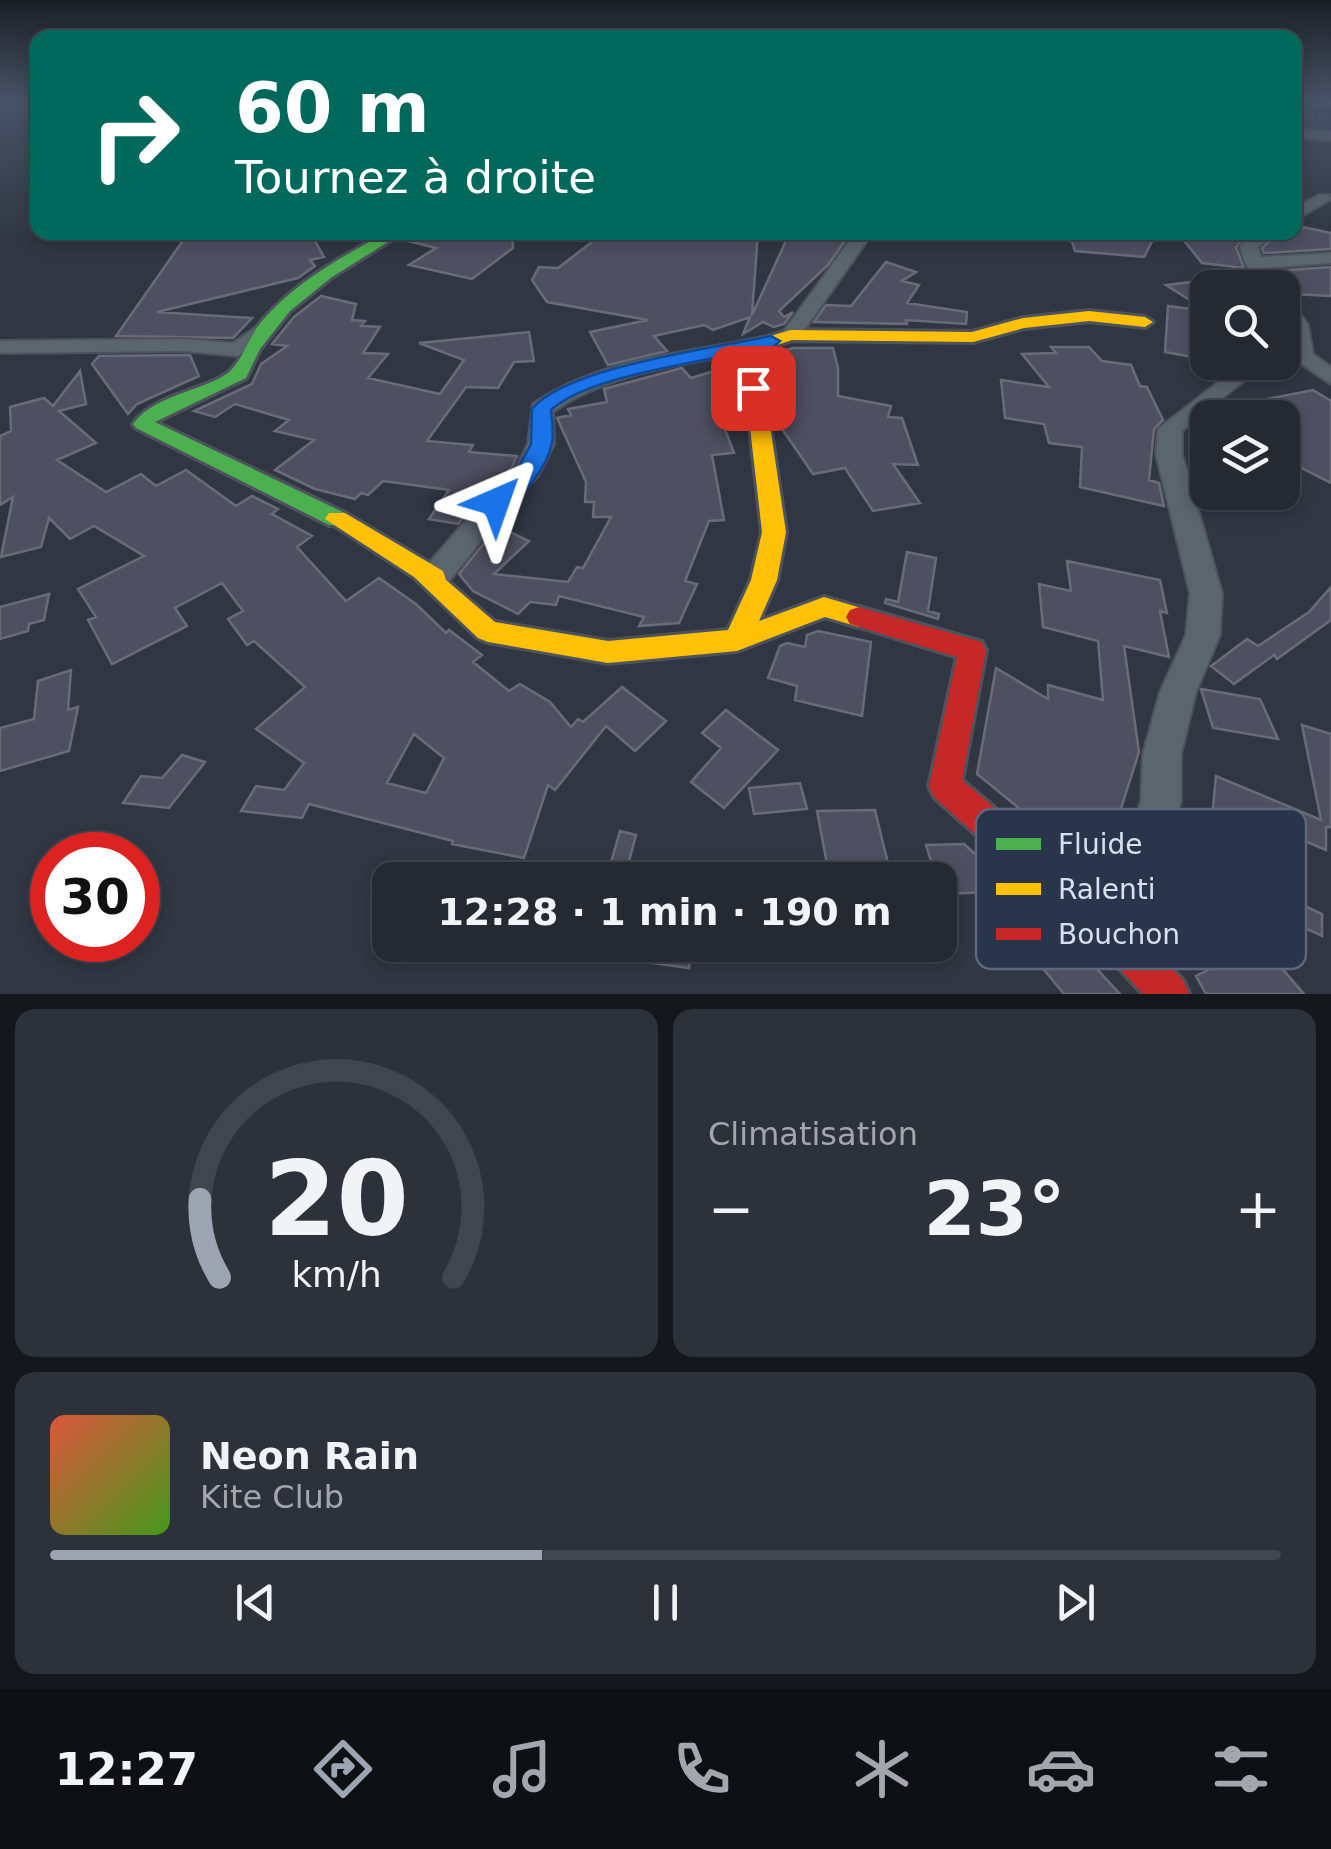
<!DOCTYPE html>
<html lang="fr">
<head>
<meta charset="utf-8">
<style>
	body { margin:0; font-family:"DejaVu Sans",sans-serif; background:#2c313a; color:#f1f3f6; height:100vh; display:flex; flex-direction:column; font-size:38px; white-space:nowrap }
	* { box-sizing:border-box; margin:0 }
	p { font-size:32px; color:#a3a6ac }
	.icon { flex:none; width:55px; height:55px; fill:none; stroke:currentColor; stroke-width:2; stroke-linecap:round; stroke-linejoin:round }
	.map { position:relative; height:994px; overflow:hidden }
	.panel { display:flex; flex-direction:column; gap:15px; padding:15px; background:#14171c; flex:1 }
	.panel>* { flex:none }
	.banner { position:absolute; left:30px; top:30px; width:1272px; height:210px; border-radius:20px; box-shadow:0 5px 15px #0003,0 0 0 2px #41454d; background:#00695c; color:#fff; overflow:hidden }
	.fabs { position:absolute; left:1190px; top:270px; display:grid; gap:20px }
	.fabs a { display:grid; place-items:center; width:110px; height:110px; border-radius:20px; background:#242932; box-shadow:0 5px 15px #0003,0 0 0 2px #41454d; font-size:50px }
	.speed { position:absolute; left:30px; top:832px; display:flex; gap:20px; font-size:50px; font-weight:700; text-align:center }
	.speed>* { display:grid; place-content:center; width:130px; height:130px; border-radius:50%; background:#242932; box-shadow:0 5px 15px #0003,0 0 0 2px #41454d; line-height:1 }
	.speed .limit { border:15px solid #d22; background:#fff; color:#111 }
	.pin { position:absolute; display:grid; place-items:center; width:85px; height:85px; color:#fff; margin:-42px; border-radius:20px; box-shadow:0 5px 15px #0006 }
	.me { position:absolute; width:110px; margin:-55px; rotate:43deg; stroke-linejoin:round; filter:drop-shadow(0 0 8px #0008) }
	.turn { display:flex; align-items:center; gap:35px; height:210px; padding:0 40px; font-size:45px }
	.turn .icon { width:130px; height:130px; stroke-width:2.5 }
	.turn b { display:block; font-size:70px; line-height:85px }
	.big { font-size:75px; font-weight:800; line-height:1.1 }
	.panel .card { flex:1; display:flex; flex-direction:column; justify-content:center; gap:15px; min-width:0; padding:0 35px; border-radius:20px; background:#2c313a }
	.panel .dial { align-items:center; gap:0 }
	.dial svg { height:260px; overflow:visible; fill:none; stroke:#41454d; stroke-width:7; stroke-linecap:round; text-anchor:middle }
	.dial text { fill:#f1f3f6; stroke:none }
	.song { display:flex; align-items:center; gap:30px }
	.cover { width:120px; height:120px; border-radius:15px; background:linear-gradient(135deg,hsl(10 70% 55%),hsl(100 70% 35%)) }
	.played { height:10px; border-radius:5px; background:linear-gradient(90deg,#9da5b2 40%,#41454d 40%) }
	.keys { display:flex; justify-content:space-around; direction:ltr }
	.heat { display:flex; justify-content:space-between; align-items:center; font-size:55px; direction:ltr }
	.panel .tiles { flex:1; display:grid; gap:15px; grid-template-columns:1fr 1fr }
	.card:last-child { grid-column:span 2 }
	.trip { position:absolute; left:372px; top:862px; width:585px; height:100px; border-radius:20px; background:#242932; box-shadow:0 5px 15px #0003,0 0 0 2px #41454d; font-weight:800; line-height:100px; text-align:center }
	.dock { display:flex; height:160px; justify-content:space-around; align-items:center; background:#0e1014; color:#a3a6ac }
	.dock .icon { width:70px; height:70px }
	.dock .current { color:#9da5b2 }
	.dock b { font-size:45px; color:#f1f3f6 }
	.map>svg:first-child { display:block }
	.lines { fill:none; stroke-linecap:round; stroke-linejoin:round }
	.river { fill:#17272a; fill-rule:evenodd }
	.building { fill:#4e5062; stroke:#696c77; stroke-width:2.5; fill-rule:evenodd }
	.street-casing { stroke:#4d535d; stroke-width:4 }
	.fast-casing { stroke:#4d535d; stroke-width:6 }
	.slow-casing { stroke:#4d535d; stroke-width:6 }
	.jam-casing { stroke:#4d535d; stroke-width:6 }
	.street { fill:#5b656e; fill-rule:evenodd }
	.fast { fill:#4caf50; fill-rule:evenodd }
	.slow { fill:#ffc107; fill-rule:evenodd }
	.jam { fill:#c62828; fill-rule:evenodd }
	.route { fill:#1a73e8; stroke:#114b97; stroke-width:2.5 }
	.key { fill:#28354b; stroke:#5d687c; stroke-width:2.5 }
	.key-label { font-size:28px; fill:#d8e0ee }
</style>
</head>
<body>
<div class="map">
<svg width="1331" height="994" viewBox="0 0 1331 994">
	<rect width="100%" height="100%" fill="#303743"/>
	<g class="lines">
		<!-- river -->
		<path class="river" d="M1331 105V115H1317L1308 110 1317 105Z"/>
	</g>
	<!-- building -->
	<path class="building" d="M1303 227 1331 233V249L1264 253 1262 248 1279 232H1298Z
		M189 232H310L324 257 310 260 315 266 298 278 157 312 252 318 233 338 116 336Z
		M413 232H512L513 248 472 279 409 265 436 248 404 240Z
		M605 232 697 237 704 232H758L752 315 790 232H820L847 238 828 265 779 311 784 317 793 312 784 324 774 327 763 322 743 334 750 317 713 330 704 325 654 336 667 351 608 365 590 332 648 320 547 302 532 280 539 267 558 268Z
		M1069 232H1157L1144 257 1075 251Z
		M1177 232H1250L1236 247 1244 268 1202 263Z
		M886 262 916 272 902 281 919 285 907 303 967 312 966 324 906 320 907 324 814 322 826 305 851 306Z
		M1331 267V296L1292 294 1274 271Z
		M1208 280V360L1165 352 1168 306 1207 311 1166 285Z
		M321 296 356 304 352 320 365 321 361 326 380 327 363 353 388 354 368 378 440 394 464 360 419 343 529 332 534 361 514 362 498 388 466 387 427 441 473 445 469 452 517 456 511 469 487 488 458 524 429 519 449 490 383 481 368 495 361 493 355 499 315 489 275 470 314 440 275 431 289 420 235 404 215 417 194 411 252 384 261 364 287 346 272 344 294 317Z
		M1051 347H1089L1102 361 1131 365 1140 386 1147 387 1163 420 1154 429 1149 480 1159 483 1164 506 1080 487 1082 447 1049 443 1044 424 1005 418 1001 380 1049 387 1022 354 1056 353Z
		M793 348H833L838 368V396L891 406 888 417 902 418 918 465 893 464 920 503 873 511 845 468 813 474 780 426 775 391 781 352Z
		M190 355 199 376 137 404 128 414 92 364 99 356Z
		M682 368 691 378 714 371 736 392 739 426 724 427 734 453 712 455 724 520 709 521 685 581 697 584 679 623 639 626 644 617 559 596 556 605 530 602 518 614 473 591 459 574 498 526 529 541 494 574 568 582 577 567 583 568 611 517H593L594 502H585L586 482 557 418 571 415 568 409 607 402 604 389Z
		M80 371 86 404 59 411 96 443 57 460 106 492 141 474 156 486 186 470 236 506 252 496 278 509 272 514 312 536 297 547 346 601 379 578 416 604 446 633 449 630 482 655 473 662 509 691 520 684 550 702 571 727 578 719 583 722 622 687 666 721 635 751 606 726 555 790 548 785 524 858 452 844 453 841 309 804 302 818 241 811 256 786 284 790 304 763 256 729 305 687 254 641 247 645 228 619 243 611 222 583 175 608 187 626 112 664 88 620 96 617 78 589 144 556 94 526 70 539 49 518 41 547 1 557 13 497 0 505V436L11 431 10 407 44 398 53 406ZM414 734 444 758 426 793 387 783Z
		M1313 390 1331 401V483L1282 458V418H1243L1269 405 1262 400Z
		M907 552 936 558 928 611 939 614 938 619 885 603 886 599 898 602Z
		M1067 561 1160 580 1167 613 1160 611 1169 657 1124 646 1139 752 1116 824 1120 826 1096 871 977 774 996 668 1048 699V685L1103 700 1098 641 1043 627 1039 584 1071 591Z
		M1331 587V620L1277 659 1274 655 1234 684 1211 666 1247 639 1258 646 1309 612Z
		M49 594 44 620 29 624 28 631 0 639V607Z
		M818 631 871 642 862 716 795 700 797 686 768 678 780 646 787 643 805 647 807 635Z
		M71 670 68 710 78 707 69 751 0 771V728L34 719 38 681Z
		M1201 689 1260 699 1278 739 1213 728Z
		M726 710 778 750 724 808 691 782 721 748 702 733Z
		M1302 725 1331 734V827H1326V850L1293 836 1292 900 1322 914V936L1206 881 1216 776 1321 820Z
		M182 755 205 762 169 808 123 803 141 776 162 778Z
		M800 783 807 809 754 814 749 788Z
		M875 810 892 880H830L817 811Z
		M620 831 636 835 624 880H606Z
		M964 844 1016 891 941 894 940 880H937L926 845Z
		M1065 937 1081 952 1120 994H1064L1035 959Z
		M1255 937 1304 994H1206L1196 976 1244 952 1238 946Z
		M639 945H691L689 968 637 961Z"/>
	<g class="lines">
		<defs>
			<path id="street" d="M1295 129 1331 132V140L1295 137Z
				M1319 195H1329L1331 199 1295 220V208Z
				M856 232H873L798 339H784L781 335Z
				M1256 232H1275L1258 247 1261 257 1331 253V263L1267 268 1282 288H1263L1245 263 1240 246Z
				M1282 295 1289 297 1308 325 1313 354 1331 367V384L1291 357Z
				M265 321 272 323 275 327 272 331 238 356 184 351 0 353V341L184 339 233 343Z
				M771 335 778 337 782 341 778 345C704 364 617 366 553 412L554 444 538 476 507 508 445 586 434 589 423 586 419 578 423 570 487 496 514 471 528 444 533 404C602 356 691 354 771 335Z
				M1244 362H1278L1251 375 1182 431V454L1222 593 1220 635 1196 692 1181 754V801L1167 854 1122 943 1106 949 1090 943 1084 927 1128 845 1141 801 1143 754 1160 692 1186 635 1190 593 1156 454 1158 429Z"/>
			<path id="fast" d="M387 232H404L332 277 290 311 260 349 246 378 155 422 345 513 349 519 345 525H329L136 428 133 424C156 392 214 390 233 368 244 355 250 336 261 322 295 282 342 257 387 232Z"/>
			<path id="slow" d="M1089 311 1145 317 1153 322 1145 327 1089 321 1024 328 973 342 792 340 777 345 760 359 786 532 777 580 759 621 824 597 868 610 872 617 868 624 859 627 825 617 737 651 608 663 488 642 478 638 414 577 325 519 329 513H345L443 571 446 580 495 622 608 641 728 630 751 580 762 532 742 358C756 342 770 335 791 330L972 332 1023 318Z"/>
			<path id="jam" d="M859 607 982 642 986 650 962 780 1119 914 1183 980 1189 994H1143L1093 940 934 797 929 786 957 657 850 624 846 617 850 610Z"/>
		</defs>
		<!-- street casing -->
		<use href="#street" class="street-casing"/>
		<!-- fast casing -->
		<use href="#fast" class="fast-casing"/>
		<!-- slow casing -->
		<use href="#slow" class="slow-casing"/>
		<!-- jam casing -->
		<use href="#jam" class="jam-casing"/>
		<!-- street -->
		<use href="#street" class="street"/>
		<!-- fast -->
		<use href="#fast" class="fast"/>
		<!-- slow -->
		<use href="#slow" class="slow"/>
		<!-- jam -->
		<use href="#jam" class="jam"/>
	</g>
	<!-- sky -->
	<linearGradient id="sky" x2="0" y2="1"><stop stop-color="#1a1e25"/><stop offset="0.42" stop-color="#485366"/><stop offset="1" stop-color="#485366" stop-opacity="0"/></linearGradient>
	<rect width="1331" height="240" fill="url(#sky)"/>
	<!-- route -->
	<path class="route" d="M771 336 780 341 760 360 759 392 753 393 743 388 742 358 748 351C697 363 588 376 551 410 552 420 554 433 552 443 547 467 521 503 496 510L485 502 516 472 531 444 532 409C566 367 714 348 771 336Z"/>
	<!-- legend -->
	<rect x="976" y="809" width="330" height="160" rx="15" class="key"/>
	<rect x="996" y="838" width="45" height="12" fill="#4caf50"/>
	<rect x="996" y="883" width="45" height="12" fill="#ffc107"/>
	<rect x="996" y="928" width="45" height="12" fill="#c62828"/>
	<g class="key-label">
		<text x="1058" y="854">Fluide</text>
		<text x="1058" y="899">Ralenti</text>
		<text x="1058" y="944">Bouchon</text>
	</g>
</svg>
<div class="fabs">
<a><svg class="icon" aria-label="search" viewBox="0 0 24 24"><circle cx="10" cy="10" r="6"/><path d="M15 15l6 6"/></svg></a>
<a><svg class="icon" aria-label="layers" viewBox="0 0 24 24"><path d="M12 4l9 5-9 5-9-5zM3 14l9 5 9-5"/></svg></a>
</div>
<div class="speed"><div class="limit">30</div></div>
<div class="pin" style="left:753px;top:388px;background:#d93025"><svg class="icon" aria-label="arrive" viewBox="0 0 24 24"><path d="M6 21V4h12l-3 4 3 4H6"/></svg></div>
<svg class="me" style="left:496px;top:502px" viewBox="-20 -20 40 40"><path d="M0-17L14 15 0 8-14 15z" fill="#1a73e8" stroke="#fff" stroke-width="4"/></svg>
<div class="trip">12:28 · 1 min · 190 m</div>
<div class="banner">
<div class="turn"><svg class="icon" aria-label="right" viewBox="0 0 24 24"><path d="M7 20v-9h11M14 6l5 5-5 5"/></svg><div><b>60 m</b>Tournez à droite</div></div>
</div>
</div>
<section class="panel">
<div class="tiles">
<div class="card dial"><svg viewBox="0 0 100 80">
<path d="M14 69A42 42 0 1 1 86 69"/>
<path d="M14 69A42 42 0 0 1 8 45" stroke="#9da5b2"/>
<text x="50" y="56" font-size="32" font-weight="700">20</text>
<text x="50" y="72" font-size="11">km/h</text>
</svg></div>
<div class="card"><p>Climatisation</p>
<div class="heat"><a>−</a><b class="big">23°</b><a>+</a></div>
</div>
<div class="card">
<div class="song"><i class="cover"></i><div><b>Neon Rain</b><p>Kite Club</p></div></div>
<div class="played"></div>
<div class="keys"><svg class="icon" aria-label="previous" viewBox="0 0 24 24"><path d="M18 5L8 12l10 7zM5 5v14"/></svg><svg class="icon" aria-label="pause" viewBox="0 0 24 24"><path d="M8 5v14M16 5v14"/></svg><svg class="icon" aria-label="next" viewBox="0 0 24 24"><path d="M6 5l10 7-10 7zM19 5v14"/></svg></div>
</div>
</div>
</section>
<nav class="dock">
<b>12:27</b>
<svg class="icon current" aria-label="directions" viewBox="0 0 24 24"><path d="M12 3l9 9-9 9-9-9zM9 14v-3h6M13 9l2 2-2 2"/></svg>
<svg class="icon" aria-label="music" viewBox="0 0 24 24"><path d="M9 18V5l10-2v13"/><circle cx="6" cy="18" r="3"/><circle cx="16" cy="16" r="3"/></svg>
<svg class="icon" aria-label="phone" viewBox="0 0 24 24"><path d="M5 4h4l2 5-3 2q2 4 5 5l2-3 5 2v4C11 20 4 13 5 4z"/></svg>
<svg class="icon" aria-label="climate" viewBox="0 0 24 24"><path d="M12 3v18M4 7l16 10M4 17L20 7"/></svg>
<svg class="icon" aria-label="car" viewBox="0 0 24 24"><path d="M5 17H2v-5l4-1 3-4h7l3 4 3 1v5h-3M9 17h6M6 11h13"/><circle cx="7" cy="17" r="2"/><circle cx="17" cy="17" r="2"/></svg>
<svg class="icon" aria-label="filters" viewBox="0 0 24 24"><path d="M4 7h16M4 17h16"/><circle cx="9" cy="7" r="2"/><circle cx="15" cy="17" r="2"/></svg>
</nav>
</body>
</html>
